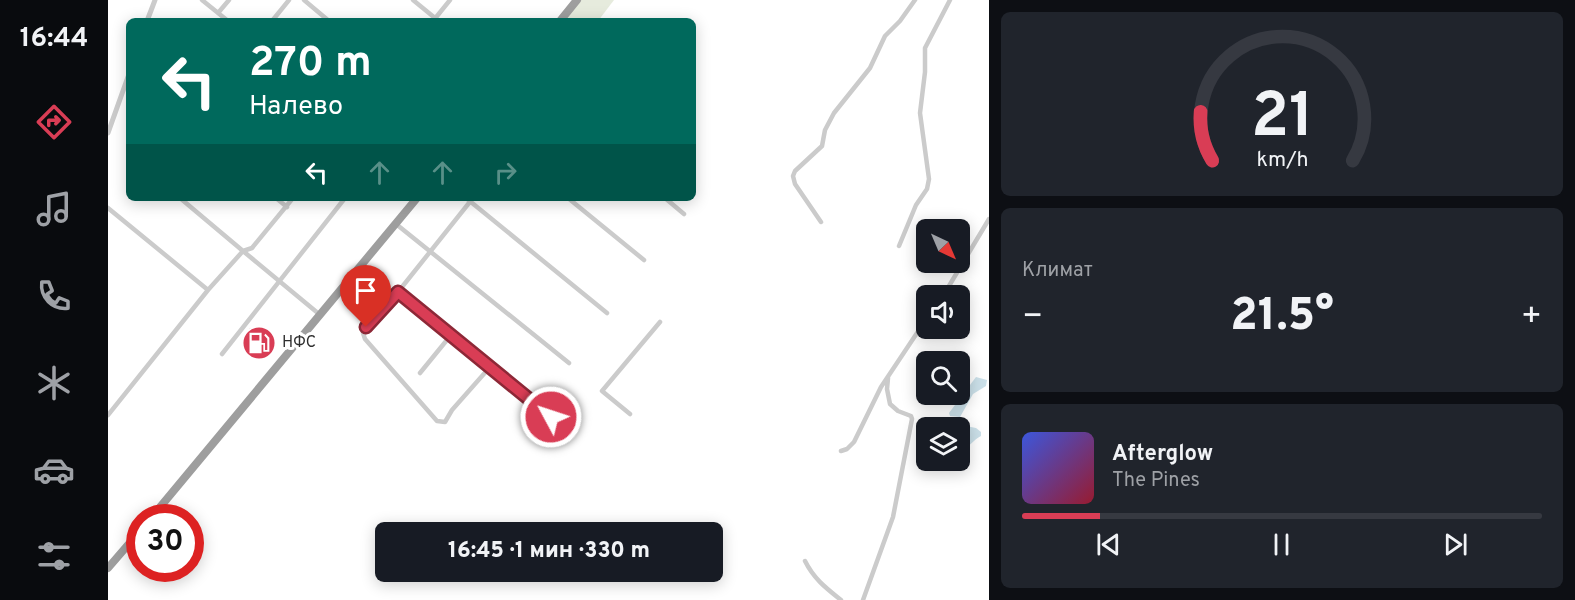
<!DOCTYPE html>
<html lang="ru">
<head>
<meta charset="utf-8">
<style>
	body { margin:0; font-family:Overpass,sans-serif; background:#20242c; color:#f1f3f6; height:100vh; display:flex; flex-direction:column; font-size:22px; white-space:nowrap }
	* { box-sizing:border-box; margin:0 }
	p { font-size:20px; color:#9ea1a6 }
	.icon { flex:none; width:33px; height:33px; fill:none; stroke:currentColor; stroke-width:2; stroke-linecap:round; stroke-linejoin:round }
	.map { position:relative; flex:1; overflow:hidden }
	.details { display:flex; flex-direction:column; gap:12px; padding:12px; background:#0d0f14; width:586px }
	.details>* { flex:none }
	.banner { position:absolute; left:18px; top:18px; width:570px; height:183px; border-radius:9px; box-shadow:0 3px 15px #0003; background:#00695c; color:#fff; overflow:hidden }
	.needle { width:39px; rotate:136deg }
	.fabs { position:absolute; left:808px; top:219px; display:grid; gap:12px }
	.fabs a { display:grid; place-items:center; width:54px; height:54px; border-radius:9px; background:#171b24; box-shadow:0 3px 15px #0003; font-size:30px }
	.speed { position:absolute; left:18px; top:504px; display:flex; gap:12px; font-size:30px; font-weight:700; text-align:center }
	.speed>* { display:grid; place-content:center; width:78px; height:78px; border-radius:50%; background:#171b24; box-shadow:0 3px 15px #0003; line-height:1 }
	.speed .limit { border:9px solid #d22; background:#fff; color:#111 }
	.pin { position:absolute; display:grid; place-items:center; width:51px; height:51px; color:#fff; margin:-62px -26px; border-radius:50% 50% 50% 0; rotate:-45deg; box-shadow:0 0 6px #0007 }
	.pin .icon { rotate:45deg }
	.me { position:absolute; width:66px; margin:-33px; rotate:310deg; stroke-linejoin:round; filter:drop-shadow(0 0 4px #0008) }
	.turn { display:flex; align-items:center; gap:21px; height:126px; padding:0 24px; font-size:27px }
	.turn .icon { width:78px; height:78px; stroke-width:2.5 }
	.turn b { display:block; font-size:42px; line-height:51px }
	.lanes { display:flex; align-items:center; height:57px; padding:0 24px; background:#0003; justify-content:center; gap:30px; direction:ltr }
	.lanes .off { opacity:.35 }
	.big { font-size:45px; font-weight:800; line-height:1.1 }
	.details .card { flex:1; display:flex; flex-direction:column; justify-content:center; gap:9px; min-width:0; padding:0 21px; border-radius:9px; background:#20242c }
	.details .dial { align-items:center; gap:0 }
	.dial svg { height:156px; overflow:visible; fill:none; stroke:#363941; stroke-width:7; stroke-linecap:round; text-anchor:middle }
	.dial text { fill:#f1f3f6; stroke:none }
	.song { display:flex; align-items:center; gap:18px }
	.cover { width:72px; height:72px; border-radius:9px; background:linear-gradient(135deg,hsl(230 70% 55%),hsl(350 70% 35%)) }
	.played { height:6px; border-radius:3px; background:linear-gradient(90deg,#d93d55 15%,#363941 15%) }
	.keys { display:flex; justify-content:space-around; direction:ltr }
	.heat { display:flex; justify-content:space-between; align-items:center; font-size:33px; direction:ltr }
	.trip { position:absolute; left:267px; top:522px; width:348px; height:60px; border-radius:9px; background:#171b24; box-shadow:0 3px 15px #0003; font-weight:800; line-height:60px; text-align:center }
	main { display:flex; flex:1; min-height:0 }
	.menu { display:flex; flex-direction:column; width:108px; justify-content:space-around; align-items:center; background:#090b0e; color:#9ea1a6 }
	.menu .icon { width:42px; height:42px }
	.menu .active { color:#d93d55 }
	.menu b { font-size:27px; color:#f1f3f6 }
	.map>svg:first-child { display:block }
	.green { fill:#e6ebdd }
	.water { fill:#cbe0e9 }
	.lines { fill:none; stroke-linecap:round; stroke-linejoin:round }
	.minor { stroke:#cbcbcb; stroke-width:4.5 }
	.tertiary { stroke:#cbcbcb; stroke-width:5 }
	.trunk { stroke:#9e9e9e; stroke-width:8 }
	.route-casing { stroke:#8d2837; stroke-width:15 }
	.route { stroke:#d93d55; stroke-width:10 }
	.labels { text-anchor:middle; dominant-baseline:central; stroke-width:6; stroke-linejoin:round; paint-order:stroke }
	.poi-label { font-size:16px; fill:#2e2e2e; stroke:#fff; text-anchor:start }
</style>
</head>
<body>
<main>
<nav class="menu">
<b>16:44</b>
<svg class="icon active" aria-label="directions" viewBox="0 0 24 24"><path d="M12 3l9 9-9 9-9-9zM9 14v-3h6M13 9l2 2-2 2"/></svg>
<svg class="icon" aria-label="music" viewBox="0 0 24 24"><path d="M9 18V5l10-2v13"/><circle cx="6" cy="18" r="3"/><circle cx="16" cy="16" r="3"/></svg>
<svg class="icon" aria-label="phone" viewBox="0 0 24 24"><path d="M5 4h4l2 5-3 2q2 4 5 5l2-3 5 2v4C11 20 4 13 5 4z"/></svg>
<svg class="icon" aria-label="climate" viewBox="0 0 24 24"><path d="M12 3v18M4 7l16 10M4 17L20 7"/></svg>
<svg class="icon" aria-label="car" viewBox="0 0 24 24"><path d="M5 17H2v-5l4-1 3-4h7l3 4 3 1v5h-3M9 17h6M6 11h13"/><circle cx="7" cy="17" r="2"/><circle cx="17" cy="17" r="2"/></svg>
<svg class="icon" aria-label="filters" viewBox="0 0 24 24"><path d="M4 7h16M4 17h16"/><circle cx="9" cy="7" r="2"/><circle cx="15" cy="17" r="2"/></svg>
</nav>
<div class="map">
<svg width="881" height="600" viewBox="0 0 881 600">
	<rect width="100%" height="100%" fill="#fff"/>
	<!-- green -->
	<path class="green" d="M471 0H506L490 21H454Z"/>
	<!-- water -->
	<path class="water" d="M868 377 879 380 878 386 865 394 852 417 842 416 841 413Z
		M838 422 868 428 873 432V436C866 439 860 449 853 449L852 428 834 427Z"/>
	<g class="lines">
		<!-- minor -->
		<path class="minor" d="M94 0 120 21
			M196 0 221 21
			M305 0 327 18
			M110 13 121 0
			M164 21 181 0
			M325 21 342 0
			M72 198 135 251 144 248 185 198
			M168 198 179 207
			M358 198 499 313
			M365 198 290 292 258 327 255 333 257 339 329 421 337 422 344 410 382 367
			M460 198 536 260
			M557 198 576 214
			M0 208 100 290
			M713 222 687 184 685 176 687 171 714 146 717 130 726 113 762 68 777 36 792 21 807 0
			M288 224 461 363
			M791 246 808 205 819 189 821 179 812 113 817 72V48L842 0
			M290 292 443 417
			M835 296 881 219
			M114 354 237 198
			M312 373 343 335
			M522 414 494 391 552 322
			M0 415 100 290 135 251 211 314
			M733 451 739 449 746 442 773 387 819 318
			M697 561C706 579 718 588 733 600
			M755 600 785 517 804 419 803 416 790 411 782 404 779 389 780 378"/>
		<!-- tertiary -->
		<path class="tertiary" d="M39 21 47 0
			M0 133 21 74"/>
		<!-- trunk -->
		<path class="trunk" d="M452 21 469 0
			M43 518 309 198
			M0 568 32 531"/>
	</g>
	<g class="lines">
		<defs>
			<path id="route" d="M258 327 290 292 443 417"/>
		</defs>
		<!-- route casing -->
		<use href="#route" class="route-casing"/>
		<!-- route -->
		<use href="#route" class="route"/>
	</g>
	<!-- icons -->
	<defs>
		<symbol id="fuel-disc" viewBox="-11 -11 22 22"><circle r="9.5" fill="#d93d55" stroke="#fff"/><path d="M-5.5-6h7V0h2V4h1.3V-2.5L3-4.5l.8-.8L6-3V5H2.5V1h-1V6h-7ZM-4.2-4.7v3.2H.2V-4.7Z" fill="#fff"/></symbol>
	</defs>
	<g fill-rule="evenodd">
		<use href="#fuel-disc" x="132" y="324" width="38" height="38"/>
	</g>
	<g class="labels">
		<!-- poi labels -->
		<g class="poi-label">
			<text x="174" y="343">НФС</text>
		</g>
	</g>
</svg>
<div class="fabs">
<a><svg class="needle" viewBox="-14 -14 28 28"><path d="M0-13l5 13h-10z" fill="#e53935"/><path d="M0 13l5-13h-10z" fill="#9ea1a6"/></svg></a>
<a><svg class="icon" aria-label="sound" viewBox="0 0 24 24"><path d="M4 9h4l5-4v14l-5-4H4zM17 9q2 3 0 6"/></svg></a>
<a><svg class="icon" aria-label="search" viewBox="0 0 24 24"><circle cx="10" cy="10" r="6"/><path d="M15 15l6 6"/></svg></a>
<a><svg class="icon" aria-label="layers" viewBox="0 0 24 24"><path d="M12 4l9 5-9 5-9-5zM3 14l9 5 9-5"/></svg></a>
</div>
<div class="speed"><div class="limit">30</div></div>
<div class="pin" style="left:258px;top:327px;background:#d93025"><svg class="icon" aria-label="arrive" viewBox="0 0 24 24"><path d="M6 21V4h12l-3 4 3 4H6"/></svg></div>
<svg class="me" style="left:443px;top:417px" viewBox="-20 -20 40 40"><circle r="17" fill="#d93d55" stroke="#fff" stroke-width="3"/><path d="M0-11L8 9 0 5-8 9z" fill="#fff"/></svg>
<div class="trip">16:45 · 1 мин · 330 m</div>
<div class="banner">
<div class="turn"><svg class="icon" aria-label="left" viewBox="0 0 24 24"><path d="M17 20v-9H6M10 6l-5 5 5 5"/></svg><div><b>270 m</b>Налево</div></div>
<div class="lanes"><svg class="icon" aria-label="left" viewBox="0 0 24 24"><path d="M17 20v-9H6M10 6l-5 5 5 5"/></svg><svg class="icon off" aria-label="ahead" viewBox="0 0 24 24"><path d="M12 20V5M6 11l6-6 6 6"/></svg><svg class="icon off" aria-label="ahead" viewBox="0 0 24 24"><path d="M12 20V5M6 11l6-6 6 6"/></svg><svg class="icon off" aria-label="right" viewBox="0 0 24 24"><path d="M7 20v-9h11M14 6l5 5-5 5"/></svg></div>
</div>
</div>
<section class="details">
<div class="card dial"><svg viewBox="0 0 100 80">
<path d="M14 69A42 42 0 1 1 86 69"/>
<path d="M14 69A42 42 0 0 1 8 44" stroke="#d93d55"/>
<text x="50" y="56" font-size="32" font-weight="700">21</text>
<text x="50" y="72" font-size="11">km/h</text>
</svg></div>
<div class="card"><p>Климат</p>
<div class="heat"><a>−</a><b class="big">21.5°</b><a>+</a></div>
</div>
<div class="card">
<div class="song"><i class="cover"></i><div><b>Afterglow</b><p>The Pines</p></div></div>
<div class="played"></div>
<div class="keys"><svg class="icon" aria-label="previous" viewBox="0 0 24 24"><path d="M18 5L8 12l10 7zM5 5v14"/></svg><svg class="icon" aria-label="pause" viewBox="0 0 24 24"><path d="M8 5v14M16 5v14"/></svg><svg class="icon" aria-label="next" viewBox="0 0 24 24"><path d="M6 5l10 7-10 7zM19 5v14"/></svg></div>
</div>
</section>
</main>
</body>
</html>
